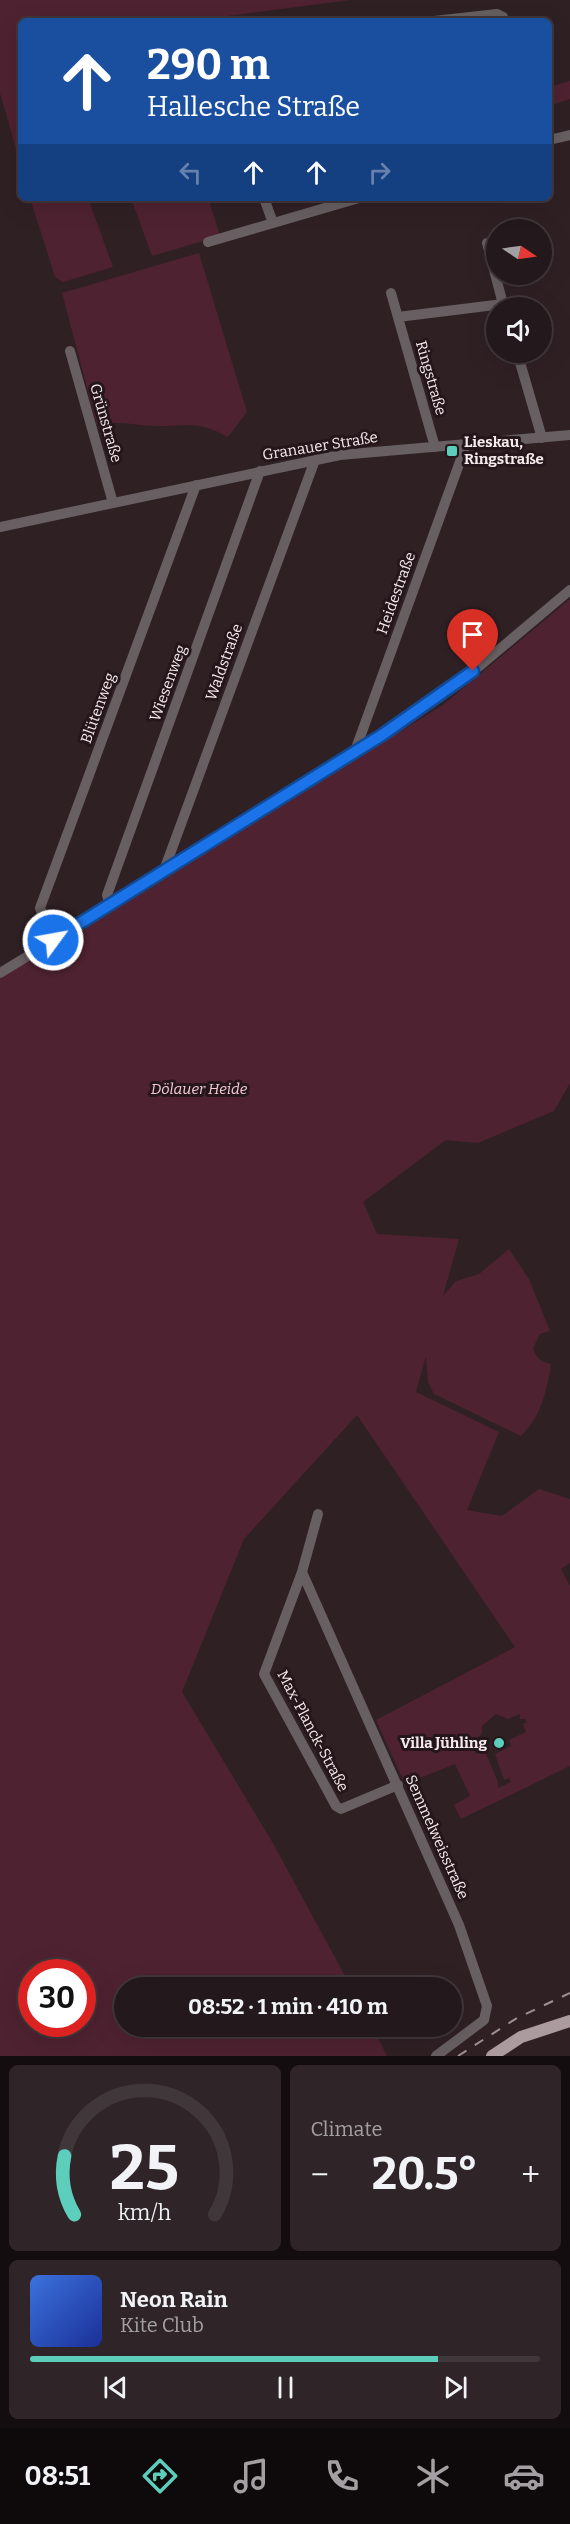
<!DOCTYPE html>
<html lang="en">
<head>
<meta charset="utf-8">
<style>
	body { margin:0; font-family:Bitter,serif; background:#2f2528; color:#f1f3f6; height:100vh; display:flex; flex-direction:column; font-size:22px; white-space:nowrap }
	* { box-sizing:border-box; margin:0 }
	p { font-size:20px; color:#a3a0a3 }
	.icon { flex:none; width:33px; height:33px; fill:none; stroke:currentColor; stroke-width:2; stroke-linecap:round; stroke-linejoin:round }
	.map { position:relative; height:2056px; overflow:hidden }
	.sheet { display:flex; flex-direction:column; gap:9px; padding:9px; background:#130d0f; flex:1 }
	.sheet>* { flex:none }
	.guide { position:absolute; left:18px; top:18px; width:534px; height:183px; border-radius:9px; box-shadow:0 6px 24px #0002,0 0 0 2px #40373a; background:#1a4fa0; color:#fff; overflow:hidden }
	.needle { width:39px; rotate:103deg }
	.buttons { position:absolute; left:486px; top:219px; display:grid; gap:12px }
	.buttons a { display:grid; place-items:center; width:66px; height:66px; border-radius:50%; background:#23181b; box-shadow:0 6px 24px #0002,0 0 0 2px #40373a; font-size:30px }
	.speed { position:absolute; left:18px; top:1959px; display:flex; gap:12px; font-size:30px; font-weight:700; text-align:center }
	.speed>* { display:grid; place-content:center; width:78px; height:78px; border-radius:50%; background:#23181b; box-shadow:0 6px 24px #0002,0 0 0 2px #40373a; line-height:1 }
	.speed .limit { border:9px solid #d22; background:#fff; color:#111 }
	.pin { position:absolute; display:grid; place-items:center; width:51px; height:51px; color:#fff; margin:-62px -26px; border-radius:50% 50% 50% 0; rotate:-45deg; box-shadow:0 0 6px #0007 }
	.pin .icon { rotate:45deg }
	.me { position:absolute; width:66px; margin:-33px; rotate:58deg; stroke-linejoin:round; filter:drop-shadow(0 0 4px #0008) }
	.turn { display:flex; align-items:center; gap:21px; height:126px; padding:0 30px; font-size:27px }
	.turn .icon { width:78px; height:78px; stroke-width:2.5 }
	.turn b { display:block; font-size:42px; line-height:51px }
	.lanes { display:flex; align-items:center; height:57px; padding:0 30px; background:#0003; justify-content:center; gap:30px; direction:ltr }
	.lanes .off { opacity:.35 }
	.big { font-size:45px; font-weight:700; line-height:1.1 }
	.sheet .tile { flex:1; display:flex; flex-direction:column; justify-content:center; gap:9px; min-width:0; padding:0 21px; border-radius:9px; background:#2f2528 }
	.sheet .dial { align-items:center; gap:0 }
	.dial svg { height:156px; overflow:visible; fill:none; stroke:#40373a; stroke-width:7; stroke-linecap:round; text-anchor:middle }
	.dial text { fill:#f1f3f6; stroke:none }
	.song { display:flex; align-items:center; gap:18px }
	.cover { width:72px; height:72px; border-radius:9px; background:linear-gradient(135deg,hsl(220 70% 55%),hsl(230 70% 35%)) }
	.played { height:6px; border-radius:3px; background:linear-gradient(90deg,#5ccebb 80%,#40373a 80%) }
	.keys { display:flex; justify-content:space-around; direction:ltr }
	.heat { display:flex; justify-content:space-between; align-items:center; font-size:33px; direction:ltr }
	.sheet .tiles { flex:1; display:grid; gap:9px; grid-template-columns:1fr 1fr }
	.tile:last-child { grid-column:span 2 }
	.trip { position:absolute; left:114px; top:1977px; width:348px; height:60px; border-radius:30px; background:#23181b; box-shadow:0 6px 24px #0002,0 0 0 2px #40373a; font-weight:700; line-height:60px; text-align:center }
	.dock { display:flex; height:96px; justify-content:space-around; align-items:center; background:#0e0a0b; color:#a3a0a3 }
	.dock .icon { width:42px; height:42px }
	.dock .on { color:#5ccebb }
	.dock b { font-size:27px; color:#f1f3f6 }
	.map>svg:first-child { display:block }
	.green { fill:#4f2231; fill-rule:evenodd }
	.lines { fill:none; stroke-linecap:round; stroke-linejoin:round }
	.minor { stroke:#675f61; stroke-width:10 }
	.major { stroke:#ab9a9e; stroke-width:12 }
	.rail { stroke:#9c9093; stroke-width:2; stroke-dasharray:10 10; stroke-linecap:butt }
	.route-casing { stroke:#114b97; stroke-width:15 }
	.route { stroke:#1a73e8; stroke-width:10 }
	.poi-dot { fill:#5ccebb; stroke:#25161b; stroke-width:2 }
	.labels { text-anchor:middle; dominant-baseline:central; stroke-width:6; stroke-linejoin:round; paint-order:stroke }
	.street-label { font-size:15px; fill:#f5ebed; stroke:#25161b }
	.poi-label { font-size:15px; font-weight:bold; fill:#f5ebed; stroke:#25161b; text-anchor:start }
	.park-label { font-size:15px; font-style:italic; fill:#f5c9d5; stroke:#25161b }
</style>
</head>
<body>
<div class="map">
<svg width="570" height="2056" viewBox="0 0 570 2056">
	<rect width="100%" height="100%" fill="#2f2024"/>
	<!-- green -->
	<path class="green" d="M0 0H350L189 21H21V166L0 93Z
		M570 81V99L549 106V87Z
		M30 198H88L113 267 63 282 55 277Z
		M131 198H222L210 204 220 236 152 256Z
		M199 253 247 412 228 437C199 421 190 426 159 426 134 426 124 420 97 425L62 293Z
		M570 599V1083L554 1111 478 1143 446 1140 363 1202 377 1234 459 1239 443 1296 456 1281 479 1274 509 1249 529 1279 550 1331 540 1334 533 1348C536 1358 541 1362 551 1364 547 1391 541 1417 521 1436L434 1394 428 1382 426 1356 416 1392 499 1432 467 1510 502 1516 539 1489 570 1499V1563L561 1569 570 1586V1766L461 1819 454 1805 470 1796 455 1764 405 1784 376 1720 515 1647 357 1415 244 1539 182 1692 274 1845 351 1987 124 1988V2026L372 2027 387 2056H0V978L443 705ZM496 1714 508 1719 520 1714V1719H525L527 1722 523 1724 526 1732 509 1740 511 1746 495 1754 504 1780 509 1778 511 1782 498 1788V1782L484 1749 476 1754 471 1745 482 1733V1726ZM32 1972H82V2024H32Z"/>
	<g class="lines">
		<!-- minor -->
		<path class="minor" d="M434 21 497 14 503 17 504 21
			M549 140 570 135
			M264 198 273 223
			M208 242 359 198
			M487 243 504 308
			M391 293 435 447
			M398 317 503 304
			M70 351 113 503
			M517 352 542 438
			M0 527 340 455 570 435
			M355 751 466 445
			M163 873 315 460
			M110 905 107 895 260 471
			M53 940 40 908 196 485
			M0 973 162 874 457 685 570 590
			M318 1514 302 1572 459 1925 487 2006 484 2020 436 2056
			M302 1572 264 1674 336 1806 341 1809 398 1785"/>
		<!-- major -->
		<path class="major" d="M492 2056 521 2037 570 2021"/>
		<!-- rail -->
		<path class="rail" d="M458 2056 517 2018 570 1993"/>
	</g>
	<g class="lines">
		<defs>
			<path id="route" d="M53 940 382 735 473 671"/>
		</defs>
		<!-- route casing -->
		<use href="#route" class="route-casing"/>
		<!-- route -->
		<use href="#route" class="route"/>
	</g>
	<!-- markers -->
	<g class="poi-dot">
		<rect x="446" y="445" width="12" height="12" rx="3"/>
		<circle cx="499" cy="1743" r="6"/>
	</g>
	<g class="labels">
		<!-- street labels -->
		<g class="street-label">
			<text transform="translate(431 378) rotate(74)">Ringstraße</text>
			<text transform="translate(106 423) rotate(74)">Grünstraße</text>
			<text transform="translate(320 446) rotate(-9)">Granauer Straße</text>
			<text transform="translate(396 593) rotate(-70)">Heidestraße</text>
			<text transform="translate(224 662) rotate(-70)">Waldstraße</text>
			<text transform="translate(168 683) rotate(-70)">Wiesenweg</text>
			<text transform="translate(98 708) rotate(-70)">Blütenweg</text>
			<text transform="translate(313 1731) rotate(62)">Max-Planck-Straße</text>
			<text transform="translate(437 1837) rotate(66)">Semmelweisstraße</text>
		</g>
		<!-- poi labels -->
		<g class="poi-label">
			<text x="464" y="442">Lieskau,<tspan x="464" dy="17">Ringstraße</tspan></text>
			<text x="487" y="1743" text-anchor="end">Villa Jühling</text>
		</g>
		<!-- park labels -->
		<g class="park-label">
			<text x="199" y="1089">Dölauer Heide</text>
		</g>
	</g>
</svg>
<div class="buttons">
<a><svg class="needle" viewBox="-14 -14 28 28"><path d="M0-13l5 13h-10z" fill="#e53935"/><path d="M0 13l5-13h-10z" fill="#a3a0a3"/></svg></a>
<a><svg class="icon" aria-label="sound" viewBox="0 0 24 24"><path d="M4 9h4l5-4v14l-5-4H4zM17 9q2 3 0 6"/></svg></a>
</div>
<div class="speed"><div class="limit">30</div></div>
<div class="pin" style="left:473px;top:671px;background:#d93025"><svg class="icon" aria-label="arrive" viewBox="0 0 24 24"><path d="M6 21V4h12l-3 4 3 4H6"/></svg></div>
<svg class="me" style="left:53px;top:940px" viewBox="-20 -20 40 40"><circle r="17" fill="#1a73e8" stroke="#fff" stroke-width="3"/><path d="M0-11L8 9 0 5-8 9z" fill="#fff"/></svg>
<div class="trip">08:52 · 1 min · 410 m</div>
<div class="guide">
<div class="turn"><svg class="icon" aria-label="ahead" viewBox="0 0 24 24"><path d="M12 20V5M6 11l6-6 6 6"/></svg><div><b>290 m</b>Hallesche Straße</div></div>
<div class="lanes"><svg class="icon off" aria-label="left" viewBox="0 0 24 24"><path d="M17 20v-9H6M10 6l-5 5 5 5"/></svg><svg class="icon" aria-label="ahead" viewBox="0 0 24 24"><path d="M12 20V5M6 11l6-6 6 6"/></svg><svg class="icon" aria-label="ahead" viewBox="0 0 24 24"><path d="M12 20V5M6 11l6-6 6 6"/></svg><svg class="icon off" aria-label="right" viewBox="0 0 24 24"><path d="M7 20v-9h11M14 6l5 5-5 5"/></svg></div>
</div>
</div>
<section class="sheet">
<div class="tiles">
<div class="tile dial"><svg viewBox="0 0 100 80">
<path d="M14 69A42 42 0 1 1 86 69"/>
<path d="M14 69A42 42 0 0 1 9 39" stroke="#5ccebb"/>
<text x="50" y="56" font-size="32" font-weight="700">25</text>
<text x="50" y="72" font-size="11">km/h</text>
</svg></div>
<div class="tile"><p>Climate</p>
<div class="heat"><a>−</a><b class="big">20.5°</b><a>+</a></div>
</div>
<div class="tile">
<div class="song"><i class="cover"></i><div><b>Neon Rain</b><p>Kite Club</p></div></div>
<div class="played"></div>
<div class="keys"><svg class="icon" aria-label="previous" viewBox="0 0 24 24"><path d="M18 5L8 12l10 7zM5 5v14"/></svg><svg class="icon" aria-label="pause" viewBox="0 0 24 24"><path d="M8 5v14M16 5v14"/></svg><svg class="icon" aria-label="next" viewBox="0 0 24 24"><path d="M6 5l10 7-10 7zM19 5v14"/></svg></div>
</div>
</div>
</section>
<nav class="dock">
<b>08:51</b>
<svg class="icon on" aria-label="directions" viewBox="0 0 24 24"><path d="M12 3l9 9-9 9-9-9zM9 14v-3h6M13 9l2 2-2 2"/></svg>
<svg class="icon" aria-label="music" viewBox="0 0 24 24"><path d="M9 18V5l10-2v13"/><circle cx="6" cy="18" r="3"/><circle cx="16" cy="16" r="3"/></svg>
<svg class="icon" aria-label="phone" viewBox="0 0 24 24"><path d="M5 4h4l2 5-3 2q2 4 5 5l2-3 5 2v4C11 20 4 13 5 4z"/></svg>
<svg class="icon" aria-label="climate" viewBox="0 0 24 24"><path d="M12 3v18M4 7l16 10M4 17L20 7"/></svg>
<svg class="icon" aria-label="car" viewBox="0 0 24 24"><path d="M5 17H2v-5l4-1 3-4h7l3 4 3 1v5h-3M9 17h6M6 11h13"/><circle cx="7" cy="17" r="2"/><circle cx="17" cy="17" r="2"/></svg>
</nav>
</body>
</html>
